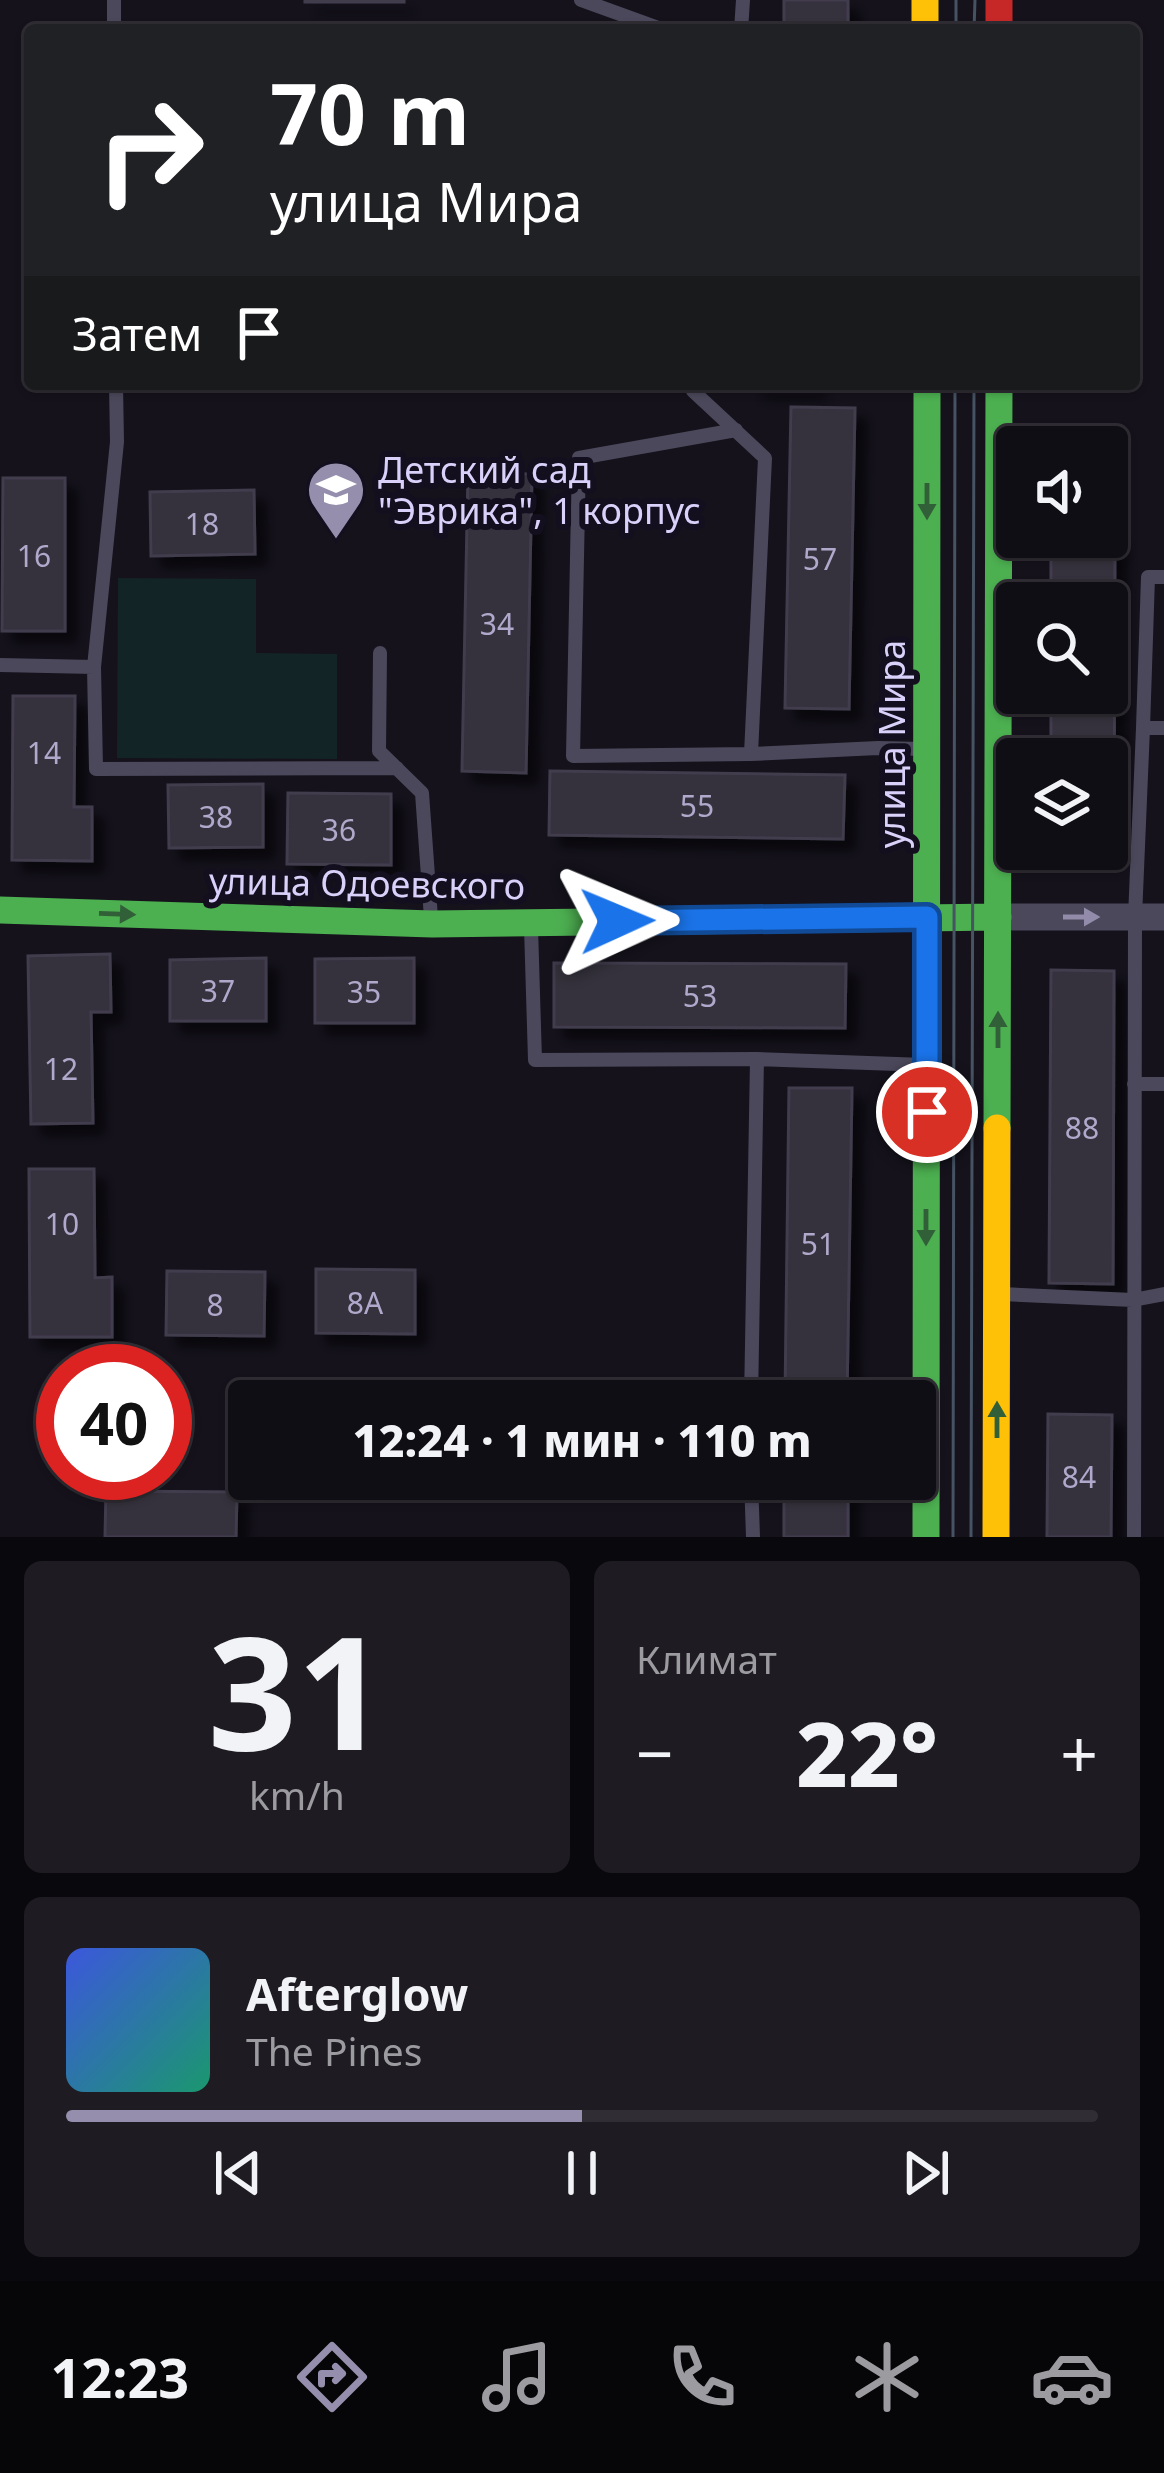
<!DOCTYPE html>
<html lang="ru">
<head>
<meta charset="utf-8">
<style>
	body { margin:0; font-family:"Noto Sans",sans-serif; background:#1e1c22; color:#f1f3f6; height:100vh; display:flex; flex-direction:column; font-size:45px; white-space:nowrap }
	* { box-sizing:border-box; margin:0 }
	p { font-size:39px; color:#9c9ca0 }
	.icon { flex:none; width:66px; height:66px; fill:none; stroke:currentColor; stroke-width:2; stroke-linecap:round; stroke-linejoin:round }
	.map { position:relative; height:1537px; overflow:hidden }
	.details { display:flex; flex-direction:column; gap:24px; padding:24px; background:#09080c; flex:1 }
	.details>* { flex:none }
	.guide { position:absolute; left:24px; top:24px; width:1116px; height:366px; border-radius:12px; box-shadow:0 3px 9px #0004,0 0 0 3px #302e34; background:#202124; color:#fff; overflow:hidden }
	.fabs { position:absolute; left:996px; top:426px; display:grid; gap:24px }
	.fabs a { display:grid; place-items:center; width:132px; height:132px; border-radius:12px; background:#100e15; box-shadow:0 3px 9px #0004,0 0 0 3px #302e34; font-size:60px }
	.speed { position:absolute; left:36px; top:1344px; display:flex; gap:24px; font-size:60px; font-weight:700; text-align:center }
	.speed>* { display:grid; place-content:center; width:156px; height:156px; border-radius:50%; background:#100e15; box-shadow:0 3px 9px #0004,0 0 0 3px #302e34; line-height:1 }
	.speed .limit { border:18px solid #d22; background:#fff; color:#111 }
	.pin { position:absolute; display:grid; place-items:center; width:102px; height:102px; color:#fff; margin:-51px; border:6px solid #fff; border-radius:50%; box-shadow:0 3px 12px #0007 }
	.me { position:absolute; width:132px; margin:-66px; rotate:89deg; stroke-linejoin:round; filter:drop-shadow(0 0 9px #0008) }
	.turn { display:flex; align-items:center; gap:42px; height:252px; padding:0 48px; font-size:54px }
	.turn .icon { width:156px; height:156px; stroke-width:2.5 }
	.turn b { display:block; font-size:84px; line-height:102px }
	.then { display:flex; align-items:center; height:114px; padding:0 48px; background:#0003; gap:24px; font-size:45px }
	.big { font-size:90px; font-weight:800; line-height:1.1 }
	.details .card { flex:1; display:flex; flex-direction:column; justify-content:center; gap:18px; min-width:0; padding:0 42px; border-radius:18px; background:#1e1c22 }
	.details .dial { align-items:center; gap:0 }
	.dial b { font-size:156px; line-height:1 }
	.song { display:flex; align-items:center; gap:36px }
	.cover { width:144px; height:144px; border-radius:18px; background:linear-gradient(135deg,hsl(230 70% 55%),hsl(160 70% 35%)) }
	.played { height:12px; border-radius:6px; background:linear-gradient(90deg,#958eac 50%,#302e34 50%) }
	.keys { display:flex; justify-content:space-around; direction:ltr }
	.heat { display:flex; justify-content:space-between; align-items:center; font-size:66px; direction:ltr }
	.details .tiles { flex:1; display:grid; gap:24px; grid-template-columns:1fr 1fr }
	.card:last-child { grid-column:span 2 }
	.trip { position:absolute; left:228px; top:1380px; width:708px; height:120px; border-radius:12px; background:#100e15; box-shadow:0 3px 9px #0004,0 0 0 3px #302e34; font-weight:800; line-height:120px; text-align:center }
	.tab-bar { display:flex; height:192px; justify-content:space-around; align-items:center; background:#060608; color:#9c9ca0 }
	.tab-bar .icon { width:84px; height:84px }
	.tab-bar .on { color:#958eac }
	.tab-bar b { font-size:54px; color:#f1f3f6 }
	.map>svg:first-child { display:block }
	.green { fill:#132426 }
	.building { fill:#34303e; stroke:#423d4e; stroke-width:3; filter:url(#shadow) }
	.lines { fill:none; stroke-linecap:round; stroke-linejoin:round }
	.lane { stroke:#4b485b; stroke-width:14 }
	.street { stroke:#4b485b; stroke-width:27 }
	.fast { stroke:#4caf50; stroke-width:27 }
	.slow { stroke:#ffc107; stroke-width:27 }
	.jam { stroke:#c62828; stroke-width:27 }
	.tram { stroke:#455363; stroke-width:3 }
	.oneway { fill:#305f38 }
	.oneway2 { fill:#928caa }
	.route-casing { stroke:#114b97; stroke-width:30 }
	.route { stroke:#1a73e8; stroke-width:21 }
	.labels { text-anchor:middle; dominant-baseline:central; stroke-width:12; stroke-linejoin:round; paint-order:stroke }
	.number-label { font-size:30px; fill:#b0a9cb }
	.poi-label { font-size:36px; fill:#dad1fa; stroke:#130f1f; text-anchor:start }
	.street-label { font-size:36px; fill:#dad1fa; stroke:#130f1f }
</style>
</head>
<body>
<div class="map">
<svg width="1164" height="1537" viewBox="0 0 1164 1537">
	<defs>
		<filter id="shadow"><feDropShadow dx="11" dy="11" stdDeviation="6" flood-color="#0009"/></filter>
	</defs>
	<rect width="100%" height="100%" fill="#15121c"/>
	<!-- green -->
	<path class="green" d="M118 578 256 579V653L337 654V759L117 758Z"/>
	<!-- building -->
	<path class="building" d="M305 0H404V2H305Z
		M784 0H848V30H784Z
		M752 384H816V388H752Z
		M791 407 855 408 849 709 785 708Z
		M468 473 532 474 526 773 462 771Z
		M3 478H65V631H2Z
		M254 490 255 554 151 556 150 492Z
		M1107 531H1115L1114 848H1107V759H1051V693H1107V603H1051V537H1107Z
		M13 696H75L74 807H92V861L12 860Z
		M550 771 845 775 843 839 549 835Z
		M263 784V847L169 848 168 785Z
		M288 793 391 794V865L287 864Z
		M110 954 111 1012H91L93 1123 31 1124 28 956Z
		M266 958V1021H170V960Z
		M414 958V1023H315V959Z
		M554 963 846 964 845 1028 554 1027Z
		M1051 970 1114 971 1113 1284 1049 1283Z
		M789 1088H852L847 1399 785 1398Z
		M29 1169H94L95 1278 112 1277V1337H30Z
		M316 1269 415 1270V1334L316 1333Z
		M167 1271 265 1272 264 1336 166 1335Z
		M1048 1414 1112 1415 1111 1537H1047Z
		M784 1479H848V1537H784Z
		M106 1491 237 1492 236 1537H105Z"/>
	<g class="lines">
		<!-- lane -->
		<path class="lane" d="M114 0V30
			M581 0 664 30
			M741 30 743 0
			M693 384V391L765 458 751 754 878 748 923 749
			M736 430 579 458 573 756 751 754
			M380 653 379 751 422 793 431 918
			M0 665 94 667 117 442 116 384
			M94 667 96 769 397 768
			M1143 728 1148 577H1164
			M531 927 535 1060 757 1059
			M1134 1084H1164
			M1002 1294 1133 1300 1164 1294
			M751 1401 757 1059 925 1065
			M751 1479 753 1537
			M1134 1537 1135 917 1143 728H1164"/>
		<!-- street -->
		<path class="street" d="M998 917H1164"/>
		<!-- fast -->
		<path class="fast" d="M0 910 432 924 998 917
			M997 1128 999 384
			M926 1537 927 384"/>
		<!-- slow -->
		<path class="slow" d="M925 0V30
			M996 1537 997 1128"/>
		<!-- jam -->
		<path class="jam" d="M999 0V30"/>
		<!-- tram -->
		<path class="tram" d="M956 30V0
			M974 30 975 0
			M953 1537 955 384
			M971 1537 974 384"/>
	</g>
	<!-- one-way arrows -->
	<defs><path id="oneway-solid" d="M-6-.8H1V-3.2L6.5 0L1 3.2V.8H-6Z" transform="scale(3)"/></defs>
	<g class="oneway">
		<use href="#oneway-solid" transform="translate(927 501) rotate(90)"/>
		<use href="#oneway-solid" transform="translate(117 914) rotate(2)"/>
		<use href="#oneway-solid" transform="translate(998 1030) rotate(-90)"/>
		<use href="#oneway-solid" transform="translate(926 1227) rotate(90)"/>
		<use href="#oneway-solid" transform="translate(997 1420) rotate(-90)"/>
	</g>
	<use class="oneway2" href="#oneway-solid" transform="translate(1081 917)"/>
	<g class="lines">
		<defs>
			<path id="route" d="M617 921 927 917V1112"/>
		</defs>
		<!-- route casing -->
		<use href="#route" class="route-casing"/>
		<!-- route -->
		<use href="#route" class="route"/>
	</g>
	<!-- icons -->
	<defs>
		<symbol id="school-pin" viewBox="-11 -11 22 30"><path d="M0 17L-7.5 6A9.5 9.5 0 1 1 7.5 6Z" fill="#958eac" stroke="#130f1f"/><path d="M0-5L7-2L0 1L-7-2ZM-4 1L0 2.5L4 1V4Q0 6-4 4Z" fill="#fff"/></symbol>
	</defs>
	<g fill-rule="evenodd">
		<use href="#school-pin" x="303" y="457" width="66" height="90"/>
	</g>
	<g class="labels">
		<!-- number labels -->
		<g class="number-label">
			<text x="202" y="523">18</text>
			<text x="34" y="555">16</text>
			<text x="820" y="558">57</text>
			<text x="497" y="623">34</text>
			<text x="44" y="752">14</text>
			<text x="697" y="805">55</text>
			<text x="216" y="816">38</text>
			<text x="339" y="829">36</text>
			<text x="218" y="990">37</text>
			<text x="364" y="991">35</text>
			<text x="700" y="995">53</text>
			<text x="61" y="1068">12</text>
			<text x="1082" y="1127">88</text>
			<text x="62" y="1223">10</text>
			<text x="818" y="1243">51</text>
			<text x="365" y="1302">8А</text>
			<text x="215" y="1304">8</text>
			<text x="1079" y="1476">84</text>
		</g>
		<!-- poi labels -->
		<g class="poi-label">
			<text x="378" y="469">Детский сад<tspan x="378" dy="41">"Эврика", 1 корпус</tspan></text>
		</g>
		<!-- street labels -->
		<g class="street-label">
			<text transform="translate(891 744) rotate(-90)">улица Мира</text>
			<text transform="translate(367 883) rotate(1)">улица Одоевского</text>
		</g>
	</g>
</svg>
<div class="fabs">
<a><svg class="icon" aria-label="sound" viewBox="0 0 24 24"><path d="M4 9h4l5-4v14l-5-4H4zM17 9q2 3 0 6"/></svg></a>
<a><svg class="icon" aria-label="search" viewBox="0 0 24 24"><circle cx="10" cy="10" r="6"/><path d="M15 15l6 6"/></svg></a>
<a><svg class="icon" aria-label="layers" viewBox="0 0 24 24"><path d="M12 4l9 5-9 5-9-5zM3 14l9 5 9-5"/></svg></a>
</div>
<div class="speed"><div class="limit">40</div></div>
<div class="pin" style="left:927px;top:1112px;background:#d93025"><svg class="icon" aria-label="arrive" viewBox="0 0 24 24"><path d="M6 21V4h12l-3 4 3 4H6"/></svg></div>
<svg class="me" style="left:617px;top:921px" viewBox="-20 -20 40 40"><path d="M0-17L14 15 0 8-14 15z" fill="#1a73e8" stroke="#fff" stroke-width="4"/></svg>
<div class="trip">12:24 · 1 мин · 110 m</div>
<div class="guide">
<div class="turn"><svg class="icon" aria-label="right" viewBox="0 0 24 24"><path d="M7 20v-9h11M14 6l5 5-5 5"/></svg><div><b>70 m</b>улица Мира</div></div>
<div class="then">Затем<svg class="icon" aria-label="arrive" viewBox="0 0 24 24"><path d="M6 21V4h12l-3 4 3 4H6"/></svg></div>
</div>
</div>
<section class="details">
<div class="tiles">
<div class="card dial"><b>31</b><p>km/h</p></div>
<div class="card"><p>Климат</p>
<div class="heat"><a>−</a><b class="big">22°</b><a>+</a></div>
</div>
<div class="card">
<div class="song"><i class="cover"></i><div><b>Afterglow</b><p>The Pines</p></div></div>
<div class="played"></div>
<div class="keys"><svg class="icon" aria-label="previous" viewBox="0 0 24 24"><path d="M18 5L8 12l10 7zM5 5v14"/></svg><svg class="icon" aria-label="pause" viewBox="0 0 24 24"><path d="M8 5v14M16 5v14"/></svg><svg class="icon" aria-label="next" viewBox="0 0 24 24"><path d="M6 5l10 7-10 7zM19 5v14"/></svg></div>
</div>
</div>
</section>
<nav class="tab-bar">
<b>12:23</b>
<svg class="icon on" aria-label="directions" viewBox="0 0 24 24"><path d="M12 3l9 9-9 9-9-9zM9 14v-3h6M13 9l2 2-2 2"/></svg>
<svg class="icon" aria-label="music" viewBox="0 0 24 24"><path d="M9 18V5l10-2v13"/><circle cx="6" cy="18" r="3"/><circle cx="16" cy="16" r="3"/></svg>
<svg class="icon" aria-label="phone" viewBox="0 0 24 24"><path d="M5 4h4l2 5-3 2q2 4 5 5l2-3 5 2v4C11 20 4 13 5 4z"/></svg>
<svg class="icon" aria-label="climate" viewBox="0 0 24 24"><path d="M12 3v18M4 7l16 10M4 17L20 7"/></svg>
<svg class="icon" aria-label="car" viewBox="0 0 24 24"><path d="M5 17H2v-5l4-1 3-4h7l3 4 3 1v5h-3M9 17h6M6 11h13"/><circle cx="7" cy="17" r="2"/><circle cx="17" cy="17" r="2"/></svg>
</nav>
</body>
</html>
